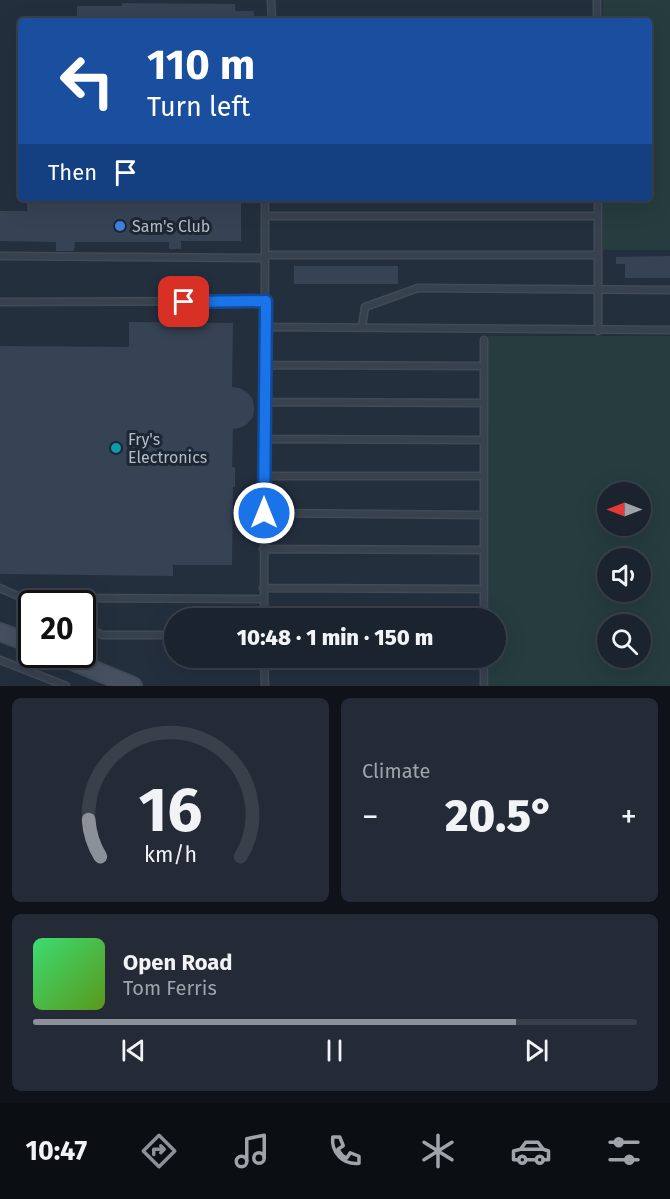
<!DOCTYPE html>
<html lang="en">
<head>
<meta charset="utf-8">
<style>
	body { margin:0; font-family:"Fira Sans",sans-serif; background:#242b36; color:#f1f3f6; height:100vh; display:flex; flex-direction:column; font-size:22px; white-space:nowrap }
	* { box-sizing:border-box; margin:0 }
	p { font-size:20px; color:#a0a4aa }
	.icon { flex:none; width:33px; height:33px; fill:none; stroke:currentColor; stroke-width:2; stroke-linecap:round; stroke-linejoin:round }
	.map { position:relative; height:686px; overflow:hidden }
	.sheet { display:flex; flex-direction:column; gap:12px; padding:12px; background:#0f1319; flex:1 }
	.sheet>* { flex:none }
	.banner { position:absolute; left:18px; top:18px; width:634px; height:183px; border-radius:6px; box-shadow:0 6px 24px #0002,0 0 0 2px #39404a; background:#1a4fa0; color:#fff; overflow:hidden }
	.needle { width:39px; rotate:270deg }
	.buttons { position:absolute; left:597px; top:482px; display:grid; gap:12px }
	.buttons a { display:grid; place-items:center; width:54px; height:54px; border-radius:50%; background:#1b232e; box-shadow:0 6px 24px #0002,0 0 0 2px #39404a; font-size:30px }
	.speed { position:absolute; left:18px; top:590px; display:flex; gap:12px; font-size:30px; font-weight:700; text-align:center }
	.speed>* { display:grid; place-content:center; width:78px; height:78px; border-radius:50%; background:#1b232e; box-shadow:0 6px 24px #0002,0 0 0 2px #39404a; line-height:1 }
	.speed .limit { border:3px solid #111; border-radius:9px; background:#fff; color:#111 }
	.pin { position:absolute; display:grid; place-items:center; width:51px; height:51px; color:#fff; margin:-26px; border-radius:12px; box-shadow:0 3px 9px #0006 }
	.me { position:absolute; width:66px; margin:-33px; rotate:0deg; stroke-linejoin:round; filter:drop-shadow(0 0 4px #0008) }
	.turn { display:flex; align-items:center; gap:21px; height:126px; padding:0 30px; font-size:27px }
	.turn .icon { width:78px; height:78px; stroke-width:2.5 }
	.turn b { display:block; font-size:42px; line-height:51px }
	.then { display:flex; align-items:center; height:57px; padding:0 30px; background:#0003; gap:12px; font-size:22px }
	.big { font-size:45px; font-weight:800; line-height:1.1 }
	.sheet .card { flex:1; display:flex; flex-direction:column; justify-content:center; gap:9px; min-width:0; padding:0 21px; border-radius:9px; background:#242b36 }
	.sheet .dial { align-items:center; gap:0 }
	.dial svg { height:156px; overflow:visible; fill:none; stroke:#39404a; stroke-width:7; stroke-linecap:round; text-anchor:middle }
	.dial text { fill:#f1f3f6; stroke:none }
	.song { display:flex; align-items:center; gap:18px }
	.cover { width:72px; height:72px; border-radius:9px; background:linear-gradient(135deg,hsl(140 70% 55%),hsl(90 70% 35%)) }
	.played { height:6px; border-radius:3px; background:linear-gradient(90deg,#8c9099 80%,#39404a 80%) }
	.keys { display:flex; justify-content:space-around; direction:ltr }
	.heat { display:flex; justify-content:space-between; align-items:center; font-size:33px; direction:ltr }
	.sheet .tiles { flex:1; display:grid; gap:12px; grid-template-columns:1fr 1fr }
	.card:last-child { grid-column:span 2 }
	.trip { position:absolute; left:164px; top:608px; width:342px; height:60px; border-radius:30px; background:#1b232e; box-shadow:0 6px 24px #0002,0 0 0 2px #39404a; font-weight:800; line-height:60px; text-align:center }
	.menu { display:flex; height:96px; justify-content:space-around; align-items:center; background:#0b0e12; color:#a0a4aa }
	.menu .icon { width:42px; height:42px }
	.menu .current { color:#8c9099 }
	.menu b { font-size:27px; color:#f1f3f6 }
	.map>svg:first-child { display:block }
	.green { fill:#263c3f; fill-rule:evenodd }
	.building { fill:#364354 }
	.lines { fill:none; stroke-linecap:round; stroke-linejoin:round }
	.lane-casing { stroke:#414a57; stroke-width:9 }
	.secondary-casing { stroke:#414a57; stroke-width:20 }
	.lane { stroke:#38414e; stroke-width:6 }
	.secondary { stroke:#465061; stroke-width:16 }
	.route-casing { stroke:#114b97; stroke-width:15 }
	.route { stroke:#1a73e8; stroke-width:10 }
	.shop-dot { fill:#3f7fe0; stroke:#1d2633; stroke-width:2 }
	.culture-dot { fill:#0f9aa8; stroke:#1d2633; stroke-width:2 }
	.labels { text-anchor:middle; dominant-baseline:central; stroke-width:6; stroke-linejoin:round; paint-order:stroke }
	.poi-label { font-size:16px; fill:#b4bcc9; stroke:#1d2633; text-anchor:start }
</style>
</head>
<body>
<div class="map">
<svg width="670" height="686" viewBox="0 0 670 686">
	<rect width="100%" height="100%" fill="#242f3e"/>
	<!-- green -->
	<path class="green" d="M603 0H670V250H603V198H650V21H603Z
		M488 336H670V686H489V657H495V618H489ZM608 492H640V525H608ZM608 558H640V591H608ZM608 624H640V657H608Z"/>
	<!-- building -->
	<path class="building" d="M122 3 235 4V11H254V21H77V6H122Z
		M27 198H241V241H181V249H169V242H75L74 251H56V242L0 241V211H27Z
		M670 256V278H625V264H616V257Z
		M294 266H398V284H294Z
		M129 322 233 323 232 387 240 388 248 393 253 400 254 409 253 417 247 424 240 428 233 429 232 467H235V487H233L232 565H173V576L0 574V346L129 347Z"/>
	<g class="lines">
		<defs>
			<path id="lane" d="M271 0 272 21
				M597 0V21
				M265 198V258
				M598 198V331
				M265 216H598
				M265 255H598
				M0 256 265 258 264 618
				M0 302 266 301
				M266 327 670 330
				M362 327 365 307 418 288 670 290
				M265 365 484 366
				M265 402 484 403
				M265 439 484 440
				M264 476H484
				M264 513 484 515
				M263 549 484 550
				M0 588 34 603
				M263 588 484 589
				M66 603 71 598 263 599
				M484 618V340
				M82 625 102 635H174
				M264 657 265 686
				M0 660 66 686
				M484 660V686
				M264 663 484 661"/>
			<path id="secondary" d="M0 632 32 644
				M55 654 133 686"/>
		</defs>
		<!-- lane casing -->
		<use href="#lane" class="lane-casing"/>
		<!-- secondary casing -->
		<use href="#secondary" class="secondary-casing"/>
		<!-- lane -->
		<use href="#lane" class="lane"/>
		<!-- secondary -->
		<use href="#secondary" class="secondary"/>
	</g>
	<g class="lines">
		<defs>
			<path id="route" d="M184 302 266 301 264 513"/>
		</defs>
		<!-- route casing -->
		<use href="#route" class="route-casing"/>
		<!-- route -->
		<use href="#route" class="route"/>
	</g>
	<!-- markers -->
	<circle class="shop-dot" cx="120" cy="226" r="6"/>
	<circle class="culture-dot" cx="116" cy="448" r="6"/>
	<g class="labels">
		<!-- poi labels -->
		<g class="poi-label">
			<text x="132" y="226">Sam's Club</text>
			<text x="128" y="439">Fry's<tspan x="128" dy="18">Electronics</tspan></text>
		</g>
	</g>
</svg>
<div class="buttons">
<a><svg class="needle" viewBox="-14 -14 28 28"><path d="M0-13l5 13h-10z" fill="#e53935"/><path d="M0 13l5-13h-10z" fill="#a0a4aa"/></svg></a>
<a><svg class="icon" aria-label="sound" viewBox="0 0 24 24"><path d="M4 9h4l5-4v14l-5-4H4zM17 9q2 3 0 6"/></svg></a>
<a><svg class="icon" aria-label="search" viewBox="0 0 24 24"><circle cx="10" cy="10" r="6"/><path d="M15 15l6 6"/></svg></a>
</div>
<div class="speed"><div class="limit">20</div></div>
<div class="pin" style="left:184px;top:302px;background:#d93025"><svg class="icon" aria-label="arrive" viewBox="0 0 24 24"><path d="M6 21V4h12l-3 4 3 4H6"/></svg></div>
<svg class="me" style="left:264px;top:513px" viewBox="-20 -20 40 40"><circle r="17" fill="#1a73e8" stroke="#fff" stroke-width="3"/><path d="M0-11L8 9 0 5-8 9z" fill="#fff"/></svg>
<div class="trip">10:48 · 1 min · 150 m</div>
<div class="banner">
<div class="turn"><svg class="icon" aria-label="left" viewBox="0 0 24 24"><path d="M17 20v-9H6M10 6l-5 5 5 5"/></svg><div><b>110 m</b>Turn left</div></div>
<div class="then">Then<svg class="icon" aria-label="arrive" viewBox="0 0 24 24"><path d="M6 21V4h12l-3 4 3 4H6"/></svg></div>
</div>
</div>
<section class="sheet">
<div class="tiles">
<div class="card dial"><svg viewBox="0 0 100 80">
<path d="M14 69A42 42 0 1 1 86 69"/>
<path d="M14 69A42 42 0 0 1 8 50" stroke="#8c9099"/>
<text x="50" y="56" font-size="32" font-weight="700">16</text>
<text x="50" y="72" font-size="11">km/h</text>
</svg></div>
<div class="card"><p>Climate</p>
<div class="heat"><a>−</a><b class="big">20.5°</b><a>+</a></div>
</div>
<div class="card">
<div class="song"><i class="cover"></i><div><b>Open Road</b><p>Tom Ferris</p></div></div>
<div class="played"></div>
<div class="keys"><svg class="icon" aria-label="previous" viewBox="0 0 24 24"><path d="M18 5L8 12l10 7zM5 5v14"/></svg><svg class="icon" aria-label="pause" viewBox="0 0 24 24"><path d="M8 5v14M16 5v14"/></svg><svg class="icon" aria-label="next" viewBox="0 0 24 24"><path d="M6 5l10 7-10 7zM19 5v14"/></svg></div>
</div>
</div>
</section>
<nav class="menu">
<b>10:47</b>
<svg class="icon current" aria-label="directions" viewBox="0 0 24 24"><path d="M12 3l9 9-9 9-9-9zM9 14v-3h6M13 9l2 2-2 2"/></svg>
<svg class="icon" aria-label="music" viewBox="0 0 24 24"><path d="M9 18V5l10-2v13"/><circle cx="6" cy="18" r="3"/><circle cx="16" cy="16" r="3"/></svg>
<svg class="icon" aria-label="phone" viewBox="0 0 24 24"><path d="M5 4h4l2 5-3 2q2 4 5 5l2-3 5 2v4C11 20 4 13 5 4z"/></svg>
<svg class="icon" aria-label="climate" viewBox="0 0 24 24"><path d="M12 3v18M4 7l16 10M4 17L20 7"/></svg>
<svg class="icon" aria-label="car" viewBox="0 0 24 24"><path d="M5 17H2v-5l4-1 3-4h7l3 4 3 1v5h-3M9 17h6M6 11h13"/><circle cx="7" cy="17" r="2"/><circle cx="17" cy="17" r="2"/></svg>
<svg class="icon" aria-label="filters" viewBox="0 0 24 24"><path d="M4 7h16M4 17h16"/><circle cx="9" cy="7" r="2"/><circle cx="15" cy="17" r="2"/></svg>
</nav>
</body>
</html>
